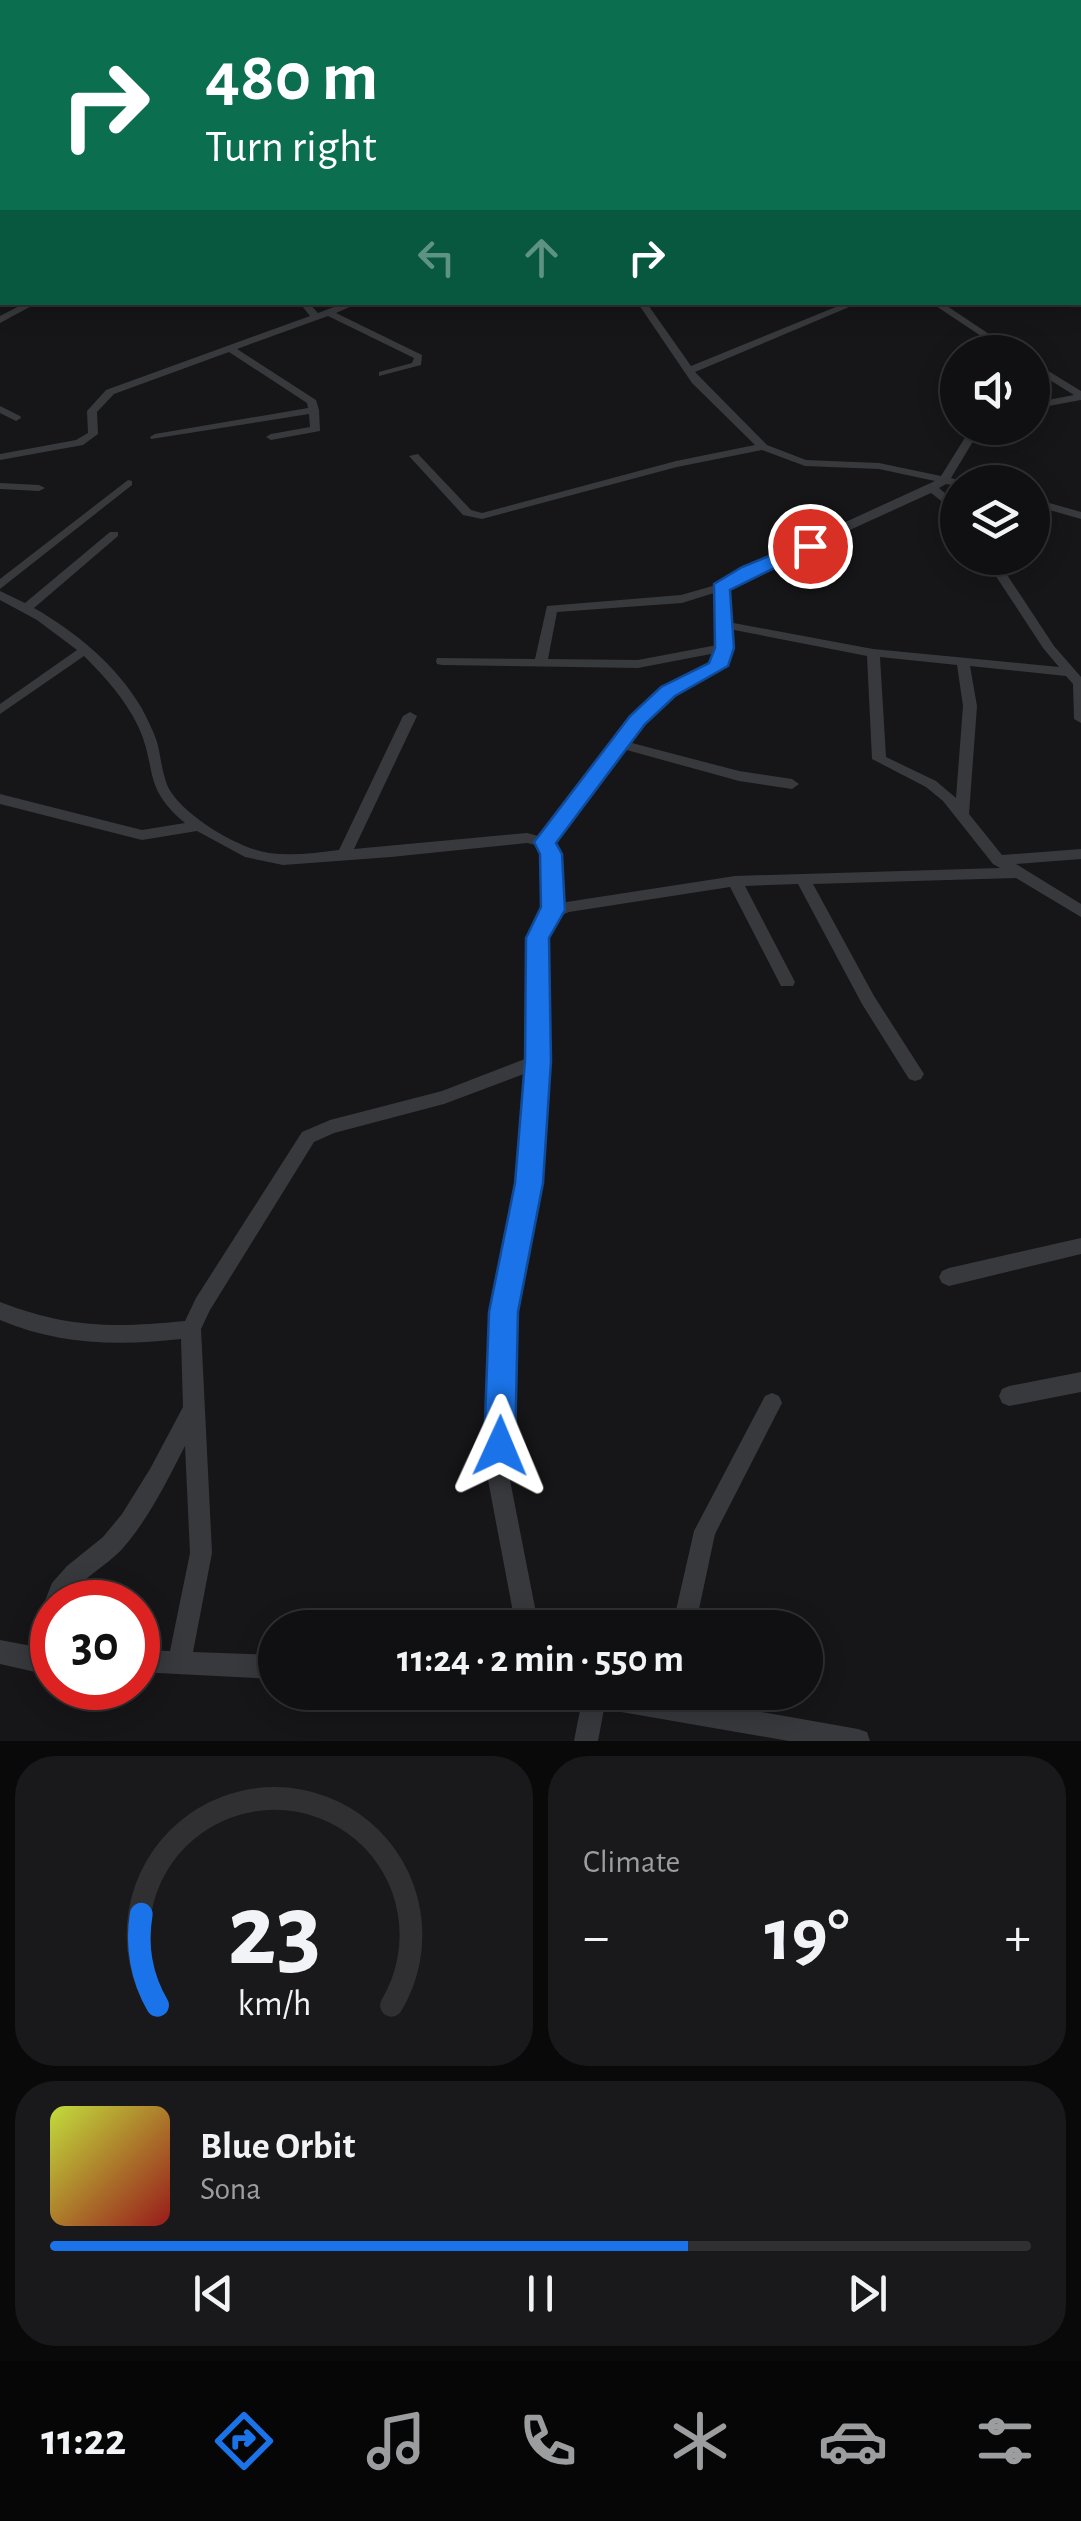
<!DOCTYPE html>
<html lang="en">
<head>
<meta charset="utf-8">
<style>
	body { margin:0; font-family:"Alegreya Sans",sans-serif; background:#19191b; color:#f1f3f6; height:100vh; display:flex; flex-direction:column; font-size:38px; white-space:nowrap }
	* { box-sizing:border-box; margin:0 }
	p { font-size:32px; color:#9c9d9f }
	.icon { flex:none; width:55px; height:55px; fill:none; stroke:currentColor; stroke-width:2; stroke-linecap:round; stroke-linejoin:round }
	.map { position:relative; height:1741px; overflow:hidden }
	.details { display:flex; flex-direction:column; gap:15px; padding:15px; background:#09090a; flex:1 }
	.details>* { flex:none }
	.hud { position:absolute; left:0px; top:0px; width:1082px; height:305px; box-shadow:0 5px 25px #0003,0 0 0 2px #303032; background:#0b6e4f; color:#fff; overflow:hidden }
	.buttons { position:absolute; left:940px; top:335px; display:grid; gap:20px }
	.buttons a { display:grid; place-items:center; width:110px; height:110px; border-radius:50%; background:#101012; box-shadow:0 5px 25px #0003,0 0 0 2px #303032; font-size:50px }
	.speed { position:absolute; left:30px; top:1580px; display:flex; gap:20px; font-size:50px; font-weight:700; text-align:center }
	.speed>* { display:grid; place-content:center; width:130px; height:130px; border-radius:50%; background:#101012; box-shadow:0 5px 25px #0003,0 0 0 2px #303032; line-height:1 }
	.speed .limit { border:15px solid #d22; background:#fff; color:#111 }
	.pin { position:absolute; display:grid; place-items:center; width:85px; height:85px; color:#fff; margin:-42px; border:5px solid #fff; border-radius:50%; box-shadow:0 2px 10px #0007 }
	.me { position:absolute; width:110px; margin:-55px; rotate:1deg; stroke-linejoin:round; filter:drop-shadow(0 0 8px #0008) }
	.turn { display:flex; align-items:center; gap:35px; height:210px; padding:0 40px; font-size:45px }
	.turn .icon { width:130px; height:130px; stroke-width:2.5 }
	.turn b { display:block; font-size:70px; line-height:85px }
	.lanes { display:flex; align-items:center; height:95px; padding:0 40px; background:#0003; justify-content:center; gap:50px; direction:ltr }
	.lanes .off { opacity:.35 }
	.big { font-size:75px; font-weight:700; line-height:1.1 }
	.details .card { flex:1; display:flex; flex-direction:column; justify-content:center; gap:15px; min-width:0; padding:0 35px; border-radius:40px; background:#19191b }
	.details .dial { align-items:center; gap:0 }
	.dial svg { height:260px; overflow:visible; fill:none; stroke:#303032; stroke-width:7; stroke-linecap:round; text-anchor:middle }
	.dial text { fill:#f1f3f6; stroke:none }
	.song { display:flex; align-items:center; gap:30px }
	.cover { width:120px; height:120px; border-radius:15px; background:linear-gradient(135deg,hsl(70 70% 55%),hsl(0 70% 35%)) }
	.played { height:10px; border-radius:5px; background:linear-gradient(90deg,#1a73e8 65%,#303032 65%) }
	.keys { display:flex; justify-content:space-around; direction:ltr }
	.heat { display:flex; justify-content:space-between; align-items:center; font-size:55px; direction:ltr }
	.details .tiles { flex:1; display:grid; gap:15px; grid-template-columns:1fr 1fr }
	.card:last-child { grid-column:span 2 }
	.trip { position:absolute; left:258px; top:1610px; width:565px; height:100px; border-radius:50px; background:#101012; box-shadow:0 5px 25px #0003,0 0 0 2px #303032; font-weight:700; line-height:100px; text-align:center }
	.dock { display:flex; height:160px; justify-content:space-around; align-items:center; background:#060607; color:#9c9d9f }
	.dock .icon { width:70px; height:70px }
	.dock .on { color:#1a73e8 }
	.dock b { font-size:45px; color:#f1f3f6 }
	.map>svg:first-child { display:block }
	.lines { fill:none; stroke-linecap:round; stroke-linejoin:round }
	.minor { fill:#38393d; fill-rule:evenodd }
	.tertiary { fill:#38393d; fill-rule:evenodd }
	.route { fill:#1a73e8; stroke:#114b97; stroke-width:2.5 }
</style>
</head>
<body>
<div class="map">
<svg width="1081" height="1741" viewBox="0 0 1081 1741">
	<rect width="100%" height="100%" fill="#161618"/>
	<g class="lines">
		<!-- minor -->
		<path class="minor" d="M210 0H216V2H210Z
			M334 0H382L379 2Z
			M449 0H455V2H449Z
			M977 0H985L987 2H980Z
			M1080 11H1081V15H1080Z
			M1080 32H1081V36H1080Z
			M1080 50H1081V54H1080Z
			M1080 63H1081V67H1080Z
			M0 68H2V72L0 73Z
			M1080 77H1081V81H1080Z
			M0 88H2V92H0Z
			M0 115H2V120H0Z
			M0 136H2V141H0Z
			M1080 159H1081V164H1080Z
			M0 192H2V196H0Z
			M1080 203H1081V207H1080Z
			M27 302H39L0 323V316Z
			M299 302H308L318 313 347 302H361L336 313 422 355 421 365 379 376V372L412 363 414 358 328 316 237 349 316 400 319 410 320 431 271 440 266 437 271 434 310 427 309 414 151 439 150 437 155 434 308 408 307 403 229 352 114 394 97 412 98 434 83 445 0 460V454L76 440 88 433 87 411 106 390 310 316Z
			M637 302H646L691 366 848 302H861L695 372 767 445 806 460 879 463 941 476 971 428H981L951 478 963 482H958V486L946 484 939 488 958 505V514L931 493 753 574 726 589 728 622 873 649 1059 667 1043 648 984 558H996L1054 646 1081 677V723L1074 719 1073 684 1066 676 970 666 977 706 969 814 1002 855 1081 849V859L1016 864 1081 904V917L1016 878 813 884 874 996 924 1074 921 1079 915 1081 909 1079 862 1004 798 884 745 886 795 982 793 986H781L730 887 569 912 552 919 546 938V1061L538 1183 514 1312 510 1411V1480L539 1628H516L488 1480 490 1411 494 1312 520 1183 529 1072 444 1104 334 1133 314 1142 210 1310 201 1329 212 1553 193 1652 275 1655V1679L138 1672V1650L170 1651 190 1553 185 1446C167 1481 149 1518 123 1548 105 1568 80 1578 66 1602H52V1672L40 1673 0 1664V1640L32 1646 41 1611 52 1583 67 1566 103 1537 122 1514 150 1469 183 1407 181 1339C118 1346 59 1345 0 1320V1302C68 1328 113 1328 185 1321L196 1298 302 1132 330 1120 442 1091 530 1057V938L537 916 545 910 544 854 540 846 527 843 391 857 283 865 245 857 197 831 142 840 0 804V794L142 830 185 823C141 786 158 769 138 726 125 699 105 677 84 656L0 714V704L77 650 37 620 0 600V591L25 603 110 532H118V536L34 608C76 632 116 665 141 707 147 718 153 730 157 742 161 757 162 773 168 787 182 815 239 849 269 853 292 856 316 853 339 850L403 716 410 712 417 716 354 849 527 833 542 837 611 745 612 740 616 739C646 698 668 687 712 664L716 653 638 668 442 665 437 664 436 661 437 658 535 659 547 606 681 595 716 585 745 568 935 481 879 469 805 466 762 450 677 467 482 519 463 515 409 456 418 454 471 510 482 513 676 461 755 445 692 383ZM714 593 717 645 638 660 548 659 557 612 682 603ZM729 629 867 656 872 759 926 787 943 801 993 864 1000 868 735 876 560 903 558 854 553 843 623 749 739 781 792 789 799 784 792 779 739 771 628 742C657 702 680 691 723 669L730 648ZM880 657 957 665 963 706 956 798 936 781 886 757Z
			M930 302H941L1016 352H1005Z
			M1032 361 1081 391V400L1032 409V403L1074 395 1032 369Z
			M0 406 20 416 21 418 16 421 0 413Z
			M128 480 132 481V485L0 589V579Z
			M0 483 39 485 45 488 39 491 0 489Z
			M1032 498 1081 512V519L1032 505Z
			M1081 1238V1254L949 1286 942 1283 939 1277 942 1271 949 1268Z
			M1081 1372V1392L1009 1406 1002 1403 999 1396 1002 1389 1009 1386Z
			M772 1393 779 1396 782 1403 715 1534 695 1628H672L694 1531 765 1396Z
			M565 1692H648L858 1729 867 1732 870 1741H789L604 1709 598 1741H574L581 1705 569 1700Z"/>
		<!-- tertiary -->
		<path class="tertiary" d="M1080 84H1081V90H1080Z
			M0 246H2V252H0Z"/>
	</g>
	<!-- route -->
	<path class="route" d="M804 542 819 546 730 590 734 648 728 666 675 696 645 724 556 843 562 854 565 910 549 938 551 1061 543 1183 518 1312 515 1446 511 1456 500 1461 488 1456 484 1446 489 1312 515 1183 525 1061 526 938 541 907 540 854 534 842 630 716 661 687 709 663 715 648 714 584 742 567Z"/>
</svg>
<div class="buttons">
<a><svg class="icon" aria-label="sound" viewBox="0 0 24 24"><path d="M4 9h4l5-4v14l-5-4H4zM17 9q2 3 0 6"/></svg></a>
<a><svg class="icon" aria-label="layers" viewBox="0 0 24 24"><path d="M12 4l9 5-9 5-9-5zM3 14l9 5 9-5"/></svg></a>
</div>
<div class="speed"><div class="limit">30</div></div>
<div class="pin" style="left:810px;top:546px;background:#d93025"><svg class="icon" aria-label="arrive" viewBox="0 0 24 24"><path d="M6 21V4h12l-3 4 3 4H6"/></svg></div>
<svg class="me" style="left:500px;top:1446px" viewBox="-20 -20 40 40"><path d="M0-17L14 15 0 8-14 15z" fill="#1a73e8" stroke="#fff" stroke-width="4"/></svg>
<div class="trip">11:24 · 2 min · 550 m</div>
<div class="hud">
<div class="turn"><svg class="icon" aria-label="right" viewBox="0 0 24 24"><path d="M7 20v-9h11M14 6l5 5-5 5"/></svg><div><b>480 m</b>Turn right</div></div>
<div class="lanes"><svg class="icon off" aria-label="left" viewBox="0 0 24 24"><path d="M17 20v-9H6M10 6l-5 5 5 5"/></svg><svg class="icon off" aria-label="ahead" viewBox="0 0 24 24"><path d="M12 20V5M6 11l6-6 6 6"/></svg><svg class="icon" aria-label="right" viewBox="0 0 24 24"><path d="M7 20v-9h11M14 6l5 5-5 5"/></svg></div>
</div>
</div>
<section class="details">
<div class="tiles">
<div class="card dial"><svg viewBox="0 0 100 80">
<path d="M14 69A42 42 0 1 1 86 69"/>
<path d="M14 69A42 42 0 0 1 9 41" stroke="#1a73e8"/>
<text x="50" y="56" font-size="32" font-weight="700">23</text>
<text x="50" y="72" font-size="11">km/h</text>
</svg></div>
<div class="card"><p>Climate</p>
<div class="heat"><a>−</a><b class="big">19°</b><a>+</a></div>
</div>
<div class="card">
<div class="song"><i class="cover"></i><div><b>Blue Orbit</b><p>Sona</p></div></div>
<div class="played"></div>
<div class="keys"><svg class="icon" aria-label="previous" viewBox="0 0 24 24"><path d="M18 5L8 12l10 7zM5 5v14"/></svg><svg class="icon" aria-label="pause" viewBox="0 0 24 24"><path d="M8 5v14M16 5v14"/></svg><svg class="icon" aria-label="next" viewBox="0 0 24 24"><path d="M6 5l10 7-10 7zM19 5v14"/></svg></div>
</div>
</div>
</section>
<nav class="dock">
<b>11:22</b>
<svg class="icon on" aria-label="directions" viewBox="0 0 24 24"><path d="M12 3l9 9-9 9-9-9zM9 14v-3h6M13 9l2 2-2 2"/></svg>
<svg class="icon" aria-label="music" viewBox="0 0 24 24"><path d="M9 18V5l10-2v13"/><circle cx="6" cy="18" r="3"/><circle cx="16" cy="16" r="3"/></svg>
<svg class="icon" aria-label="phone" viewBox="0 0 24 24"><path d="M5 4h4l2 5-3 2q2 4 5 5l2-3 5 2v4C11 20 4 13 5 4z"/></svg>
<svg class="icon" aria-label="climate" viewBox="0 0 24 24"><path d="M12 3v18M4 7l16 10M4 17L20 7"/></svg>
<svg class="icon" aria-label="car" viewBox="0 0 24 24"><path d="M5 17H2v-5l4-1 3-4h7l3 4 3 1v5h-3M9 17h6M6 11h13"/><circle cx="7" cy="17" r="2"/><circle cx="17" cy="17" r="2"/></svg>
<svg class="icon" aria-label="filters" viewBox="0 0 24 24"><path d="M4 7h16M4 17h16"/><circle cx="9" cy="7" r="2"/><circle cx="15" cy="17" r="2"/></svg>
</nav>
</body>
</html>
